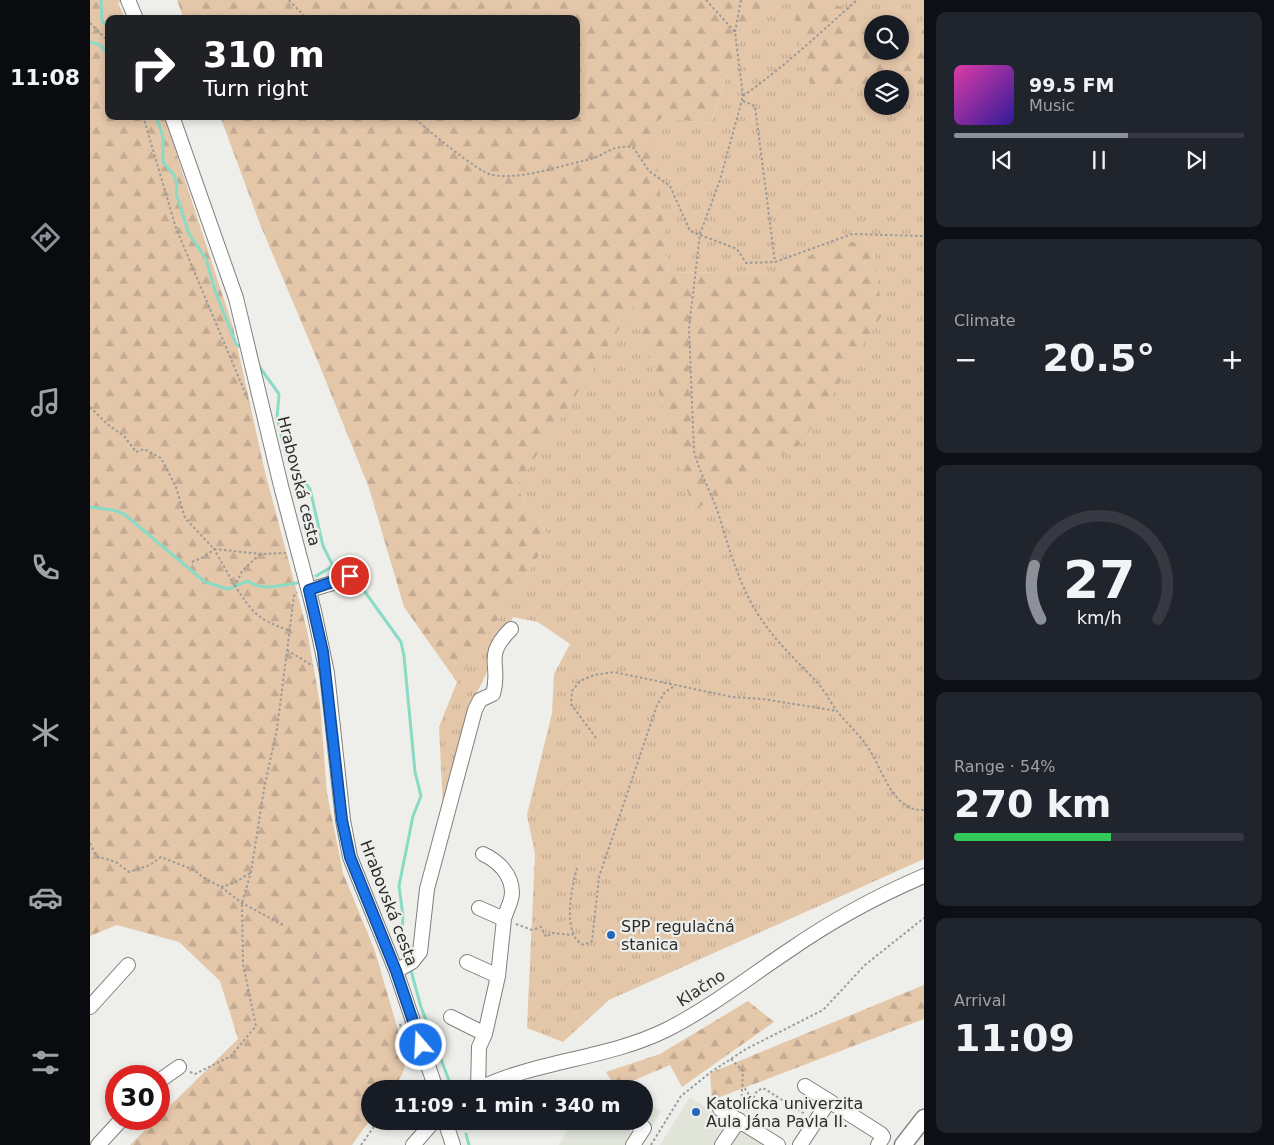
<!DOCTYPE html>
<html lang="en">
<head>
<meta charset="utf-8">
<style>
	body { margin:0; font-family:"DejaVu Sans",sans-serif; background:#20242c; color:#f1f3f6; height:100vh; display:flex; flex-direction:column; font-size:19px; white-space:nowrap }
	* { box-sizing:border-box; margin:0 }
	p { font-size:16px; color:#9ea1a6 }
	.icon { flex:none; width:28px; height:28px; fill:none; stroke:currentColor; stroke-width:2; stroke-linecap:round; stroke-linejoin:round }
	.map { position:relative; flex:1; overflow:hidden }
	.drawer { display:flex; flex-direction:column; gap:12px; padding:12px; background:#0d0f14; width:350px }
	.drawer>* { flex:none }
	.banner { position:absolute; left:15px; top:15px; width:475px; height:105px; border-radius:10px; box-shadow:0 2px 8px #0003; background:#202124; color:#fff; overflow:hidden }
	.fabs { position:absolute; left:774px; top:15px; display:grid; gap:10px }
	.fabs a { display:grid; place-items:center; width:45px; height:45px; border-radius:50%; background:#171b24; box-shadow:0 2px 8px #0003; font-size:25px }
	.speed { position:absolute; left:15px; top:1065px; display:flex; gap:10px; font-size:25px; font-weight:700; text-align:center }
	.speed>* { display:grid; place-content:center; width:65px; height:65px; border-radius:50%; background:#171b24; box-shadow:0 2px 8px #0003; line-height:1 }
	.speed .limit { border:8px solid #d22; background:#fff; color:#111 }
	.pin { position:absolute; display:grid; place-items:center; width:42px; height:42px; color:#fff; margin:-21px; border:2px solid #fff; border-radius:50%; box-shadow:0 1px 5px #0007 }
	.me { position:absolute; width:55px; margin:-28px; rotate:341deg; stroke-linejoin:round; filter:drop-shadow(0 0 4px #0008) }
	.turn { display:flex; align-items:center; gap:18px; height:105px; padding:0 15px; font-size:22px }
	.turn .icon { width:65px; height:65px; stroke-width:2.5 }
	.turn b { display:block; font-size:35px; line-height:42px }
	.big { font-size:38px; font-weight:600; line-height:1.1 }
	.drawer .widget { flex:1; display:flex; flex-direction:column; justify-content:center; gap:8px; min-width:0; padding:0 18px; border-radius:10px; background:#20242c }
	.drawer .dial { align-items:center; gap:0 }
	.dial svg { height:130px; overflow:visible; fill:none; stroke:#363941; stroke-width:7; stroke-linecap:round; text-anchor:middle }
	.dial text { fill:#f1f3f6; stroke:none }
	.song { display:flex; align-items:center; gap:15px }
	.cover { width:60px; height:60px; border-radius:8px; background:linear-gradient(135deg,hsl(320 70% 55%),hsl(250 70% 35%)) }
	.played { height:5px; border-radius:2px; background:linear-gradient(90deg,#8c9099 60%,#363941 60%) }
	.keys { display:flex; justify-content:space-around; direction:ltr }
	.heat { display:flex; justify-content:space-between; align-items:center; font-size:28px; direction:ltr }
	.charge { height:8px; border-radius:4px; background:linear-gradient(90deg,#34c759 54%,#363941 0) }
	.trip { position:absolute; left:271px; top:1080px; width:292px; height:50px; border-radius:25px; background:#171b24; box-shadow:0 2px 8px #0003; font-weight:600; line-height:50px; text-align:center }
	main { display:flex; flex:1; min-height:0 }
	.tab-bar { display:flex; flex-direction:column; width:90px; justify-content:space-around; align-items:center; background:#090b0e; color:#9ea1a6 }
	.tab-bar .icon { width:35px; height:35px }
	.tab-bar .on { color:#8c9099 }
	.tab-bar b { font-size:22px; color:#f1f3f6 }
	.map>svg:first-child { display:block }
	.built { fill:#e0e4d9 }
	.grass { fill:url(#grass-tufts); fill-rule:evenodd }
	.forest { fill:url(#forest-firs) }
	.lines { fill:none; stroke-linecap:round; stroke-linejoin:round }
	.stream { stroke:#8adbc5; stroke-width:3 }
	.minor-casing { stroke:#7f807d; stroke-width:16 }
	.major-casing { stroke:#7f807d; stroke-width:19 }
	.path { stroke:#9a9b98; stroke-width:2; stroke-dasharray:2.5 2.5; stroke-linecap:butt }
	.minor { stroke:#fff; stroke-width:14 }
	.major { stroke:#fff; stroke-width:16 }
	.route-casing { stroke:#114b97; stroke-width:12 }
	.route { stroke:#1a73e8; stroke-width:9 }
	.poi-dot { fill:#2366b7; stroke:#eeefeb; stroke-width:2 }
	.labels { text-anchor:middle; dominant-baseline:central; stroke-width:4.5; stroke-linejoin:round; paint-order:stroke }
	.street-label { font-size:16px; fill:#2d2e2c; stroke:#eeefeb }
	.poi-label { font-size:16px; fill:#2d2e2c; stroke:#eeefeb; text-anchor:start }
</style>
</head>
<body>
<main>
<nav class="tab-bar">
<b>11:08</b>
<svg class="icon on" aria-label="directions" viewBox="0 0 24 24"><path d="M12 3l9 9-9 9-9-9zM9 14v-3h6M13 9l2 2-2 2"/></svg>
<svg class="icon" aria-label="music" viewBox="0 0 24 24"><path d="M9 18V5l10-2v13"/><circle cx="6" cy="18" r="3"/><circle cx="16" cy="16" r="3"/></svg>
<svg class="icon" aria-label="phone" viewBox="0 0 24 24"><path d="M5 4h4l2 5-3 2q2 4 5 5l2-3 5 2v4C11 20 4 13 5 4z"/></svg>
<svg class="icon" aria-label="climate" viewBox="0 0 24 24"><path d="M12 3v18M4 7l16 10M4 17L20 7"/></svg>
<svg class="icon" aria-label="car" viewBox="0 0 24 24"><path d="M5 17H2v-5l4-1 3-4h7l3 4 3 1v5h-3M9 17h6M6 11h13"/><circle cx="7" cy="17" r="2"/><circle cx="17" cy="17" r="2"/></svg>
<svg class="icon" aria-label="filters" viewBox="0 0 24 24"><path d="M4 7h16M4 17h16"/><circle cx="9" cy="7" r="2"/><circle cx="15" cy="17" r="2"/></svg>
</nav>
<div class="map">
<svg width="834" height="1145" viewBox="0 0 834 1145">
	<defs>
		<pattern id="grass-tufts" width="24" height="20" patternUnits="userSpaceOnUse" patternTransform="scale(1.25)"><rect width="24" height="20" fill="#e4c6a9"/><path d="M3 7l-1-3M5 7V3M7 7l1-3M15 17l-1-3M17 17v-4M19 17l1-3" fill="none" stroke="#c4aa92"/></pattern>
		<pattern id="forest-firs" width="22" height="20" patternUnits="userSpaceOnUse" patternTransform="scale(1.25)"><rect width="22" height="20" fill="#e4c6a9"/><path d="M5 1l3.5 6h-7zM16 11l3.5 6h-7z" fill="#c4aa92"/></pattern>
	</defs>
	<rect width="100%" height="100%" fill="#eeefeb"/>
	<!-- built -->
	<path class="built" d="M600 1097 649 1130 673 1145H570Z
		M555 1102 571 1111 551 1145H469L480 1126 487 1121H555Z"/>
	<!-- grass -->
	<path class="grass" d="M681 0H834V859L519 1000 473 1042 437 1028 445 854 437 815 462 713 464 674 480 644 448 622 423 617 385 697 353 807 349 727 367 682 460 538 426 487 544 305 603 511 723 254 686 274 578 272 562 125 573 117 620 124 654 28ZM782 24H810V51H782ZM782 79H810V106H782Z"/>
	<!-- forest -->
	<path class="forest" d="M0 0H40L28 3 35 19H19V116H74L143 327 175 472 217 630 230 704 237 793 253 873 285 951 314 1051C318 1068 312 1075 303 1089H280V1120L262 1145H40L148 1039 130 981 89 942 27 925 0 936Z
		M87 0H681L654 28 620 124 573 117 563 125 578 272 686 274 741 244 783 240 792 315 712 443 603 511 544 306 426 487 460 538 367 682 314 607 279 488 229 364 170 224 130 116H486V19H94Z
		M713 0C736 0 766 9 782 24V51H810V48L825 47 834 27V91H810V79H782V91L721 89 703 11Z
		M834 985V1019L622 1100 620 1073Z
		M658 1001 684 1022 592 1087 580 1065 526 1088 516 1072 570 1054Z"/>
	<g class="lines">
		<!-- stream -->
		<path class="stream" d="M11 0 12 21 19 27
			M0 42 10 45 19 55
			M66 116 73 137V162L84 175 87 184 86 193 99 234 116 259 125 291 146 344 153 349
			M166 362 189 394 187 418 192 439 198 458 220 489 233 546 243 566 259 572
			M0 507 23 510 34 514 115 582 138 589 158 581C173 592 190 585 207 583
			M226 576 243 566
			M265 578 311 642 314 656 325 772 331 796 323 816 309 886 313 916 312 931 318 959
			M320 967 331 1007 360 1083
			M376 1134 379 1145"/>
		<defs>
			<path id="minor" d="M38 0 46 19
				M82 116 146 298 191 486 224 611 237 673 253 820 260 857 306 971 346 1089
				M219 590 253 580 265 573
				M393 854C408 861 422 874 422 893 422 901 416 911 414 919
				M389 908 414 919 408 976
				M377 962 408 976 395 1034
				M306 971 322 962 330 952 337 889 385 710 390 700 403 694C412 664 392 658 421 629
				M0 1007 38 965
				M361 1017 395 1034 389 1047 388 1089
				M69 1081 89 1067
				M715 1086 739 1101
				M388 1089C448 1060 517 1059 576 1030 620 1008 660 976 701 949 743 920 787 896 834 876
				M630 1109 688 1145
				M356 1124 363 1145
				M8 1145 32 1119
				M323 1145 344 1121
				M543 1145 554 1128 544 1121
				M632 1145 649 1120
				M710 1145 739 1101 791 1134 793 1137 788 1145"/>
			<path id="major" d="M813 1145 834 1118"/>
		</defs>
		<!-- minor casing -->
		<use href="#minor" class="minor-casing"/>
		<!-- major casing -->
		<use href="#major" class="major-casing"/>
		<!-- path -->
		<path class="path" d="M199 0 217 19
			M616 0 645 32 653 96 630 180 610 234 599 328 604 451C610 475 623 495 630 519 640 551 648 581 666 611 682 638 703 657 725 680 734 689 739 701 747 711 756 723 768 733 777 746 792 767 802 812 834 810
			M0 23 19 42
			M645 32 651 0
			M653 96C694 67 730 33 767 0
			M653 101 665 106 685 262
			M53 116 86 228 159 402
			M322 116C334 127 389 173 402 175 432 180 468 166 497 160 518 155 518 145 543 147L559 171 580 186 600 231 647 249 656 263 685 262 762 234 834 236
			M0 407 17 424 34 436 46 452 54 449 71 458 86 487 95 518 124 549 171 554 196 553
			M170 554 152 571 145 586C163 613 167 619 198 630
			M102 562 116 556 124 549 145 586
			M197 650 223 666
			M506 738 481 704 482 691 490 681 504 675 524 672 642 697 673 699 747 711
			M0 843 6 856 26 862 39 872 60 865 71 857 104 870 114 878 131 887 152 903 195 926
			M487 868C482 886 471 936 494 945L502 941 509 877 567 705 575 692 586 685
			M131 887 144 883 160 873
			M426 924 442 930 451 927 456 937 462 933 483 935
			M310 1024 317 1050 321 1048
			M641 1059 653 1071 651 1109
			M100 1072 105 1074 141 1056 166 1026 153 964 152 903 161 872 174 789 187 729 204 596 207 592
			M652 1084 661 1098
			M310 1089 334 1088
			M656 1111 667 1091 673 1088 715 1114
			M271 1145 288 1121
			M561 1145 591 1096 621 1072 656 1049 733 1010 775 965 834 918"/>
		<!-- minor -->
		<use href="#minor" class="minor"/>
		<!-- major -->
		<use href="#major" class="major"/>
	</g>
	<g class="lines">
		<defs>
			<path id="route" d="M260 576 219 590 233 652 252 820 260 857 306 971 331 1045"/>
		</defs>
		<!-- route casing -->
		<use href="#route" class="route-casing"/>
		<!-- route -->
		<use href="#route" class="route"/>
	</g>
	<!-- markers -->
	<g class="poi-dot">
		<circle cx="521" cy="935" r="5"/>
		<circle cx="606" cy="1112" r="5"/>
	</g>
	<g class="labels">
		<!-- street labels -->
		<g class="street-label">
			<text transform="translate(209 481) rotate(76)">Hrabovská cesta</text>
			<text transform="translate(299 903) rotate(69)">Hrabovská cesta</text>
			<text transform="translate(611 988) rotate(-33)">Klačno</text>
		</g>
		<!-- poi labels -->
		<g class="poi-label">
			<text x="531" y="926">SPP regulačná<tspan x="531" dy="18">stanica</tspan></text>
			<text x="616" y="1103">Katolícka univerzita<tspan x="616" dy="18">Aula Jána Pavla II.</tspan></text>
		</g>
	</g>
</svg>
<div class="fabs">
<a><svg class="icon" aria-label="search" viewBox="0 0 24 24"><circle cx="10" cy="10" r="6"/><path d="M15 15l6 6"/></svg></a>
<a><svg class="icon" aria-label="layers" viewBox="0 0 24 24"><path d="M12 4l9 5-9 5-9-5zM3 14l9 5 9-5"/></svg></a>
</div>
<div class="speed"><div class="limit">30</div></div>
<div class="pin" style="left:260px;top:576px;background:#d93025"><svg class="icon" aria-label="arrive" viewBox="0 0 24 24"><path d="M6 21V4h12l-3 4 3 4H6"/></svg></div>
<svg class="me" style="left:331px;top:1045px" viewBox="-20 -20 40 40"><circle r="17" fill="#1a73e8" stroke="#fff" stroke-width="3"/><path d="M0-11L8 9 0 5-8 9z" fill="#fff"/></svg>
<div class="trip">11:09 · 1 min · 340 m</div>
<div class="banner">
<div class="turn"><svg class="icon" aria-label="right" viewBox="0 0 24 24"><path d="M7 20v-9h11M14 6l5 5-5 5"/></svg><div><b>310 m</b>Turn right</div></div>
</div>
</div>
<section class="drawer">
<div class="widget">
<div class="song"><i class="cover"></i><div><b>99.5 FM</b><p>Music</p></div></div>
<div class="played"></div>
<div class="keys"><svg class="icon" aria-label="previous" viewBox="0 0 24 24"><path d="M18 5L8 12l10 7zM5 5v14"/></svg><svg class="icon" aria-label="pause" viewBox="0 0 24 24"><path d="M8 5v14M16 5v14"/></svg><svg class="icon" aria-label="next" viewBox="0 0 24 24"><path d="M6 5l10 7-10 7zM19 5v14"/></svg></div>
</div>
<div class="widget"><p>Climate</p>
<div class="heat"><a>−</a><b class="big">20.5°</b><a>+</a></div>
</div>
<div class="widget dial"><svg viewBox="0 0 100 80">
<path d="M14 69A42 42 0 1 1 86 69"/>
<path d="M14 69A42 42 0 0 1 10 36" stroke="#8c9099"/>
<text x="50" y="56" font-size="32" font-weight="700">27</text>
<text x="50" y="72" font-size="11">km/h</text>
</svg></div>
<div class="widget"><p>Range · 54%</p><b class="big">270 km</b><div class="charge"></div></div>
<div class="widget"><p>Arrival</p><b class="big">11:09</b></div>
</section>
</main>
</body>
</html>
